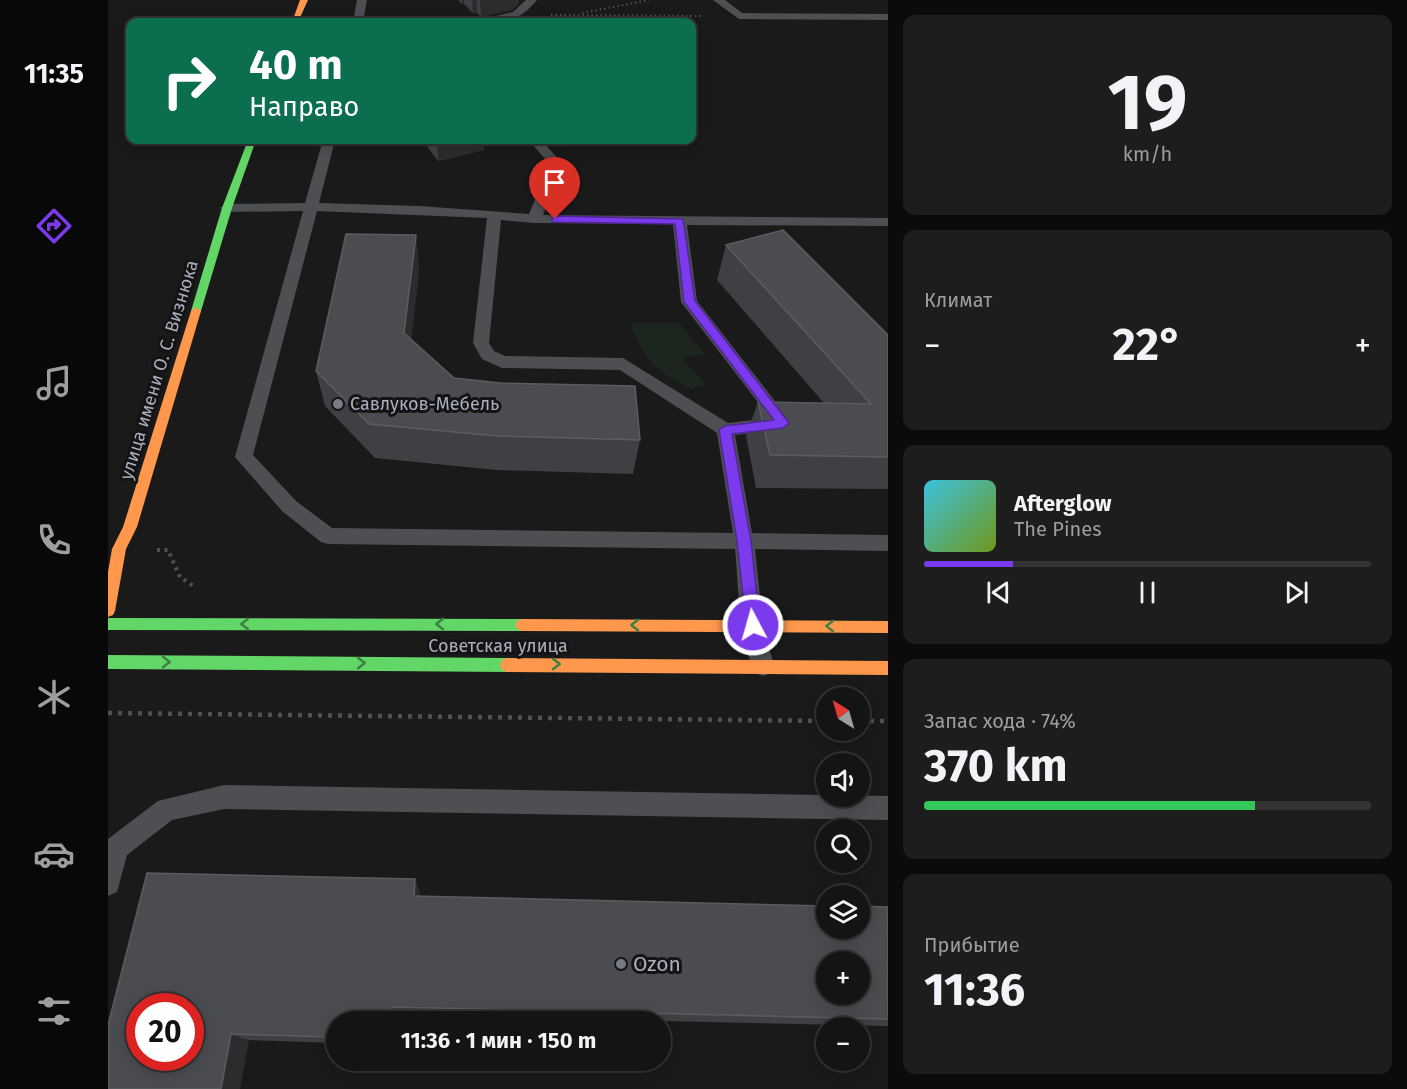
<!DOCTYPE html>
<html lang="ru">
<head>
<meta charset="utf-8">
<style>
	body { margin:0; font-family:"Fira Sans",sans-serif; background:#1d1d1d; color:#f1f3f6; height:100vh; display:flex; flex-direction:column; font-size:22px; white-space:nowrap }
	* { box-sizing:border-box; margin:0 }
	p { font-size:20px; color:#9d9ea0 }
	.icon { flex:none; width:33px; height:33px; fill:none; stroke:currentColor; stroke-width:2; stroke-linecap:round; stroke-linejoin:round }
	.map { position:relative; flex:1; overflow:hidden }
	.side { display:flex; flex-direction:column; gap:15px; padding:15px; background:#0b0b0b; width:519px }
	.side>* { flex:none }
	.top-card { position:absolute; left:18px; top:18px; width:570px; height:126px; border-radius:12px; box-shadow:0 3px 15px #0003,0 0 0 2px #333334; background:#0b6e4f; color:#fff; overflow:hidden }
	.needle { width:39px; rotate:323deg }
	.buttons { position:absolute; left:708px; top:687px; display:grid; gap:12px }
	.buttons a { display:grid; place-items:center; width:54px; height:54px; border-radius:50%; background:#141414; box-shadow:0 3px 15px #0003,0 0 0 2px #333334; font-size:30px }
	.speed { position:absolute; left:18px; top:993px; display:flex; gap:12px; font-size:30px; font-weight:700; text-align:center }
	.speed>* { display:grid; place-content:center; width:78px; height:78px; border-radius:50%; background:#141414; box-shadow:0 3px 15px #0003,0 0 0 2px #333334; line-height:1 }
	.speed .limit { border:9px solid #d22; background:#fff; color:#111 }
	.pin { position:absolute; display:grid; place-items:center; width:51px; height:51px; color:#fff; margin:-62px -26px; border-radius:50% 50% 50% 0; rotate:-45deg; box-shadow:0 0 6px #0007 }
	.pin .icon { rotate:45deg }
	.me { position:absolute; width:66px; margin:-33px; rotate:354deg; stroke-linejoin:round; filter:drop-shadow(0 0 4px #0008) }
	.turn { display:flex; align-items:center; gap:21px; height:126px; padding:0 24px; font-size:27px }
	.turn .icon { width:78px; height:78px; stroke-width:2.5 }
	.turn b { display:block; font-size:42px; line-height:51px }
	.big { font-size:45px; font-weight:700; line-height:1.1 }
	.side .tile { flex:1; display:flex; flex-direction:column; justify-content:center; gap:9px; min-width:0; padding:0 21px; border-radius:12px; background:#1d1d1d }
	.side .dial { align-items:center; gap:0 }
	.dial b { font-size:78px; line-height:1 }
	.song { display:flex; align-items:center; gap:18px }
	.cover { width:72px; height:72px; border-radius:9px; background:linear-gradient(135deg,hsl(190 70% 55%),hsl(80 70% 35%)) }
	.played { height:6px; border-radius:3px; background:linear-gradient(90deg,#7c3aed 20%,#333334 20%) }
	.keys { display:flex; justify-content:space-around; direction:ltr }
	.heat { display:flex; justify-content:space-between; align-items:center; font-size:33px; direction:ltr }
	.charge { height:9px; border-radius:4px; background:linear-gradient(90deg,#34c759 74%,#333334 0) }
	.trip { position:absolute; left:218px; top:1011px; width:345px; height:60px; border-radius:30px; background:#141414; box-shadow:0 3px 15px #0003,0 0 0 2px #333334; font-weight:700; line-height:60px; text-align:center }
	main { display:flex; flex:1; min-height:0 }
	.tab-bar { display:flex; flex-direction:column; width:108px; justify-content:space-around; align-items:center; background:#080808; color:#9d9ea0 }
	.tab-bar .icon { width:42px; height:42px }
	.tab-bar .on { color:#7c3aed }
	.tab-bar b { font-size:27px; color:#f1f3f6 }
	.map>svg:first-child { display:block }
	.green { fill:#1d251f }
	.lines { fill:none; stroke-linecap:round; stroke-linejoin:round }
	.path-far2 { stroke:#505154; stroke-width:2; stroke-dasharray:1.5 3; stroke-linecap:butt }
	.path-far1 { stroke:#505154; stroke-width:4; stroke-dasharray:3 4.5; stroke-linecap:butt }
	.path { stroke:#505154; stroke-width:4.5; stroke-dasharray:4 6; stroke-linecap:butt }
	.lane { fill:#4d4f53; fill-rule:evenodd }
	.fast { fill:#63d668; fill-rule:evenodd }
	.slow { fill:#ff974d; fill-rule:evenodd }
	.wall { fill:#3f4043 }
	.shaded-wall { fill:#2b2c2d }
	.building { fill:#4b4c50; stroke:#5a5c61; stroke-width:1.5; fill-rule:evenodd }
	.oneway { stroke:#3f7f43 }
	.route { fill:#7c3aed; stroke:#51269a; stroke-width:1.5 }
	.poi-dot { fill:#787b83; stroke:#141416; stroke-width:2 }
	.labels { text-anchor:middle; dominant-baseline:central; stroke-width:6; stroke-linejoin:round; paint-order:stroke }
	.street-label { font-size:18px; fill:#aaafbb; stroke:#141416 }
	.poi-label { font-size:18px; fill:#aaafbb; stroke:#141416; text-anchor:start }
	.near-poi-label { font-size:21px; fill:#aaafbb; stroke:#141416; text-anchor:start }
</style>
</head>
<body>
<main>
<nav class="tab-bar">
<b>11:35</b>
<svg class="icon on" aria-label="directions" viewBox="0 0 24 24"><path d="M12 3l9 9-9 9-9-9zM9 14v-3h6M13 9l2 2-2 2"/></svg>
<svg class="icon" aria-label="music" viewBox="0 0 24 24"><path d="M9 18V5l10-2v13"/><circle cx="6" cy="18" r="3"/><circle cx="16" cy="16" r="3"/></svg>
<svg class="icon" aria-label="phone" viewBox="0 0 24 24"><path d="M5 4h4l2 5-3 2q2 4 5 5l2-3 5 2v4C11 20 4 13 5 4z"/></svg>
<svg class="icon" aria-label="climate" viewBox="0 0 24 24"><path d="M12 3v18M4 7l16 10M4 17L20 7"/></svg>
<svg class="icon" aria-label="car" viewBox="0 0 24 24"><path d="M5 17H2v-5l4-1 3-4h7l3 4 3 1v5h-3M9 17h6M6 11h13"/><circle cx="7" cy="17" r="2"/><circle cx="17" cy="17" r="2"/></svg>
<svg class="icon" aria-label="filters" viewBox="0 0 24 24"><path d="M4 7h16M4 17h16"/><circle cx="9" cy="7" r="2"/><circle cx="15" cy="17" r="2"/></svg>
</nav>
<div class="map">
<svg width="780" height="1089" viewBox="0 0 780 1089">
	<rect width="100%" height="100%" fill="#1a1a1a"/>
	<!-- green -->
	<path class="green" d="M522 323H571L597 354 574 358 597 384 584 389C549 373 536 360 522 323Z"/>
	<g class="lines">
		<!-- path-far2 -->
		<path class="path-far2" d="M474 13 541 0
			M443 15 594 16"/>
		<!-- path-far1 -->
		<path class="path-far1" d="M49 550H60L72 577 87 587"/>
		<!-- path -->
		<path class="path" d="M0 713 718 721
			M752 721H780"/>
		<!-- lane -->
		<path class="lane" d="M249 0H259L255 22H245Z
			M418 0H429C412 21 395 25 369 22L370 20 405 12Z
			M605 0H617L634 13 780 14V20L631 19Z
			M215 140H227L211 203 311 206 421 214 442 165 421 140H433L456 165 435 215 780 218V226L579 225 589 301 684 423 681 428 675 429 627 435 644 533 780 535V551L647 549 655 625 666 666 663 673 655 676 647 673C630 636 631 589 627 549L220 544 213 542 174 511 127 457 195 211 119 212 112 208 119 204 197 203ZM209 211 379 218 365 343 374 359 394 368 512 370 609 433 625 533 224 528 188 501 145 455ZM393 220 426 223 565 224 573 302 662 418 620 423 515 358 397 356 386 351 381 343Z
			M116 785 780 796V820L116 809 64 820 19 855 9 892 0 896V839L50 801Z"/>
		<!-- fast -->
		<path class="fast" d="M140 140H148L124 208 93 311 88 315 84 314 83 311 114 208Z
			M0 618 414 619 419 621 421 625 419 629 414 631 0 630Z
			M0 655 399 658 404 660 406 665 404 670 399 672 0 669Z"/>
		<!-- slow -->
		<path class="slow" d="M192 0H200L190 22H184Z
			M88 307 93 311 29 527 18 549 7 611 5 615 0 617V572L4 549 15 527 83 311Z
			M414 619 780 621V633L414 631 409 629 407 625 409 621Z
			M399 658 780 661V675L399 672 394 670 392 665 394 660Z"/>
	</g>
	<!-- wall -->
	<path class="wall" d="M350 0H411L410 4 404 10 373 17 369 13H365L356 4H354Z
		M314 140H376V150L330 161Z
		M308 235 311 271 303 340 346 378 532 440 525 474 389 470 267 458 217 406 208 371Z
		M618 245 780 335V489L648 488 638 436 650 402 716 403 609 280Z
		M312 893 311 897 780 907V1026L291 1015 228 1022V1043L141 1040 0 1089Z"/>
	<!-- shaded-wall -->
	<path class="shaded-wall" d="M354 0H356V4H354Z
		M364 0H369V13H365Z
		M372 0H411L410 4 404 10 373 17Z
		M329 140H376V150L330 161Z
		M308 235 311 271 300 368 296 333Z
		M307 879 312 893 311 910 306 896Z
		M284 1007 291 1015V1022H283Z
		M123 1034 141 1040 132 1089H113Z"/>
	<!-- building -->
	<path class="building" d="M675 230 780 335V457L662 455 650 402 763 404 618 245Z
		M238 234 308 235 296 333 346 378 392 383 527 386 532 440 389 436 261 424 208 371Z
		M39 873 307 879 306 896 718 906V928H752V906L780 907V1019L284 1007 283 1022H228V1037L123 1034 113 1089H0V1025ZM718 962H752V994H718ZM32 1006H82V1058H32Z"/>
	<!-- one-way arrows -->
	<defs><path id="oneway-chevron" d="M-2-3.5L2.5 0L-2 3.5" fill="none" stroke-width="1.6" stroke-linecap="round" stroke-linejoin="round" transform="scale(1.5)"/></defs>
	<g class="oneway">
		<use href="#oneway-chevron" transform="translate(137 624) rotate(-180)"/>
		<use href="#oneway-chevron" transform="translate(332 624) rotate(-180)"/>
		<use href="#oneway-chevron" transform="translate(527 625) rotate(-180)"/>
		<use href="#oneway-chevron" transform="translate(722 626) rotate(-179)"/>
		<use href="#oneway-chevron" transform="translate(58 662)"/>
		<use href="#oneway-chevron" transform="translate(253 663)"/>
		<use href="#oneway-chevron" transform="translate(448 664)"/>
	</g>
	<!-- route -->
	<path class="route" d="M447 216 575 219 587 301 681 423 675 428 624 434 643 541 652 625 650 629 645 631 640 629 638 625 629 541 611 430 617 426 666 420 576 302 567 224 444 222V217Z"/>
	<!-- markers -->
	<g class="poi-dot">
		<circle cx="230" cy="404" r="6"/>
		<circle cx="513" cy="964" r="6"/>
	</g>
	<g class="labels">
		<!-- street labels -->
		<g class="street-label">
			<text transform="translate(51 370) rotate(-73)">улица имени О. С. Визнюка</text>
			<text x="390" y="646">Советская улица</text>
		</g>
		<!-- poi labels -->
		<g class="poi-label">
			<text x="242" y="404">Савлуков-Мебель</text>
		</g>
		<!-- near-poi labels -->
		<g class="near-poi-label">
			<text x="525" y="964">Ozon</text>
		</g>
	</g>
</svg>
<div class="buttons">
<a><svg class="needle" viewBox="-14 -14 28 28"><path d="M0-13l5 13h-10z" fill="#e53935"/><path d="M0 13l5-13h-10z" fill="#9d9ea0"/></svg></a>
<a><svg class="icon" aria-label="sound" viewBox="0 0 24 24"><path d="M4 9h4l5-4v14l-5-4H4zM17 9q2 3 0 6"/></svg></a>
<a><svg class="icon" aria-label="search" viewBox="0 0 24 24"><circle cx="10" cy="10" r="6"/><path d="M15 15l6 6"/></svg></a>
<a><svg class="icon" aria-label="layers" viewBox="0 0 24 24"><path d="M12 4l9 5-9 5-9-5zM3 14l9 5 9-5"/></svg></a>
<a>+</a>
<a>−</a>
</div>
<div class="speed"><div class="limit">20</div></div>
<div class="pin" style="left:447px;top:219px;background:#d93025"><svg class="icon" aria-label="arrive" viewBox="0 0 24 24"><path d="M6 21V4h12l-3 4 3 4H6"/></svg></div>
<svg class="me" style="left:645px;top:625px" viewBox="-20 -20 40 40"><circle r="17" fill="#7c3aed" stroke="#fff" stroke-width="3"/><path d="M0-11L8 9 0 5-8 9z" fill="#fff"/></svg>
<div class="trip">11:36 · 1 мин · 150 m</div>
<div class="top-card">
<div class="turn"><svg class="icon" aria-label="right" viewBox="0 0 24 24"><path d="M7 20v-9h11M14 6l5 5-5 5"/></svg><div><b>40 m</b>Направо</div></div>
</div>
</div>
<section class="side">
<div class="tile dial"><b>19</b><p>km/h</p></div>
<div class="tile"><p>Климат</p>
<div class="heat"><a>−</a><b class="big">22°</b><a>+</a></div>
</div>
<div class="tile">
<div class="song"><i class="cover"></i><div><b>Afterglow</b><p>The Pines</p></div></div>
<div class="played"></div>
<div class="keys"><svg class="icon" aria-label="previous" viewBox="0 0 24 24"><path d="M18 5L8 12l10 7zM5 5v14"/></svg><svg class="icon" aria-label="pause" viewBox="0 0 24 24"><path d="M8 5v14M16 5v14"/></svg><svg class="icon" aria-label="next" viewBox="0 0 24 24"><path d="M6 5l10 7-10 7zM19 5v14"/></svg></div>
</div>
<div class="tile"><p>Запас хода · 74%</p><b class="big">370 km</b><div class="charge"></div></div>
<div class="tile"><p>Прибытие</p><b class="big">11:36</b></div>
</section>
</main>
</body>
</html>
